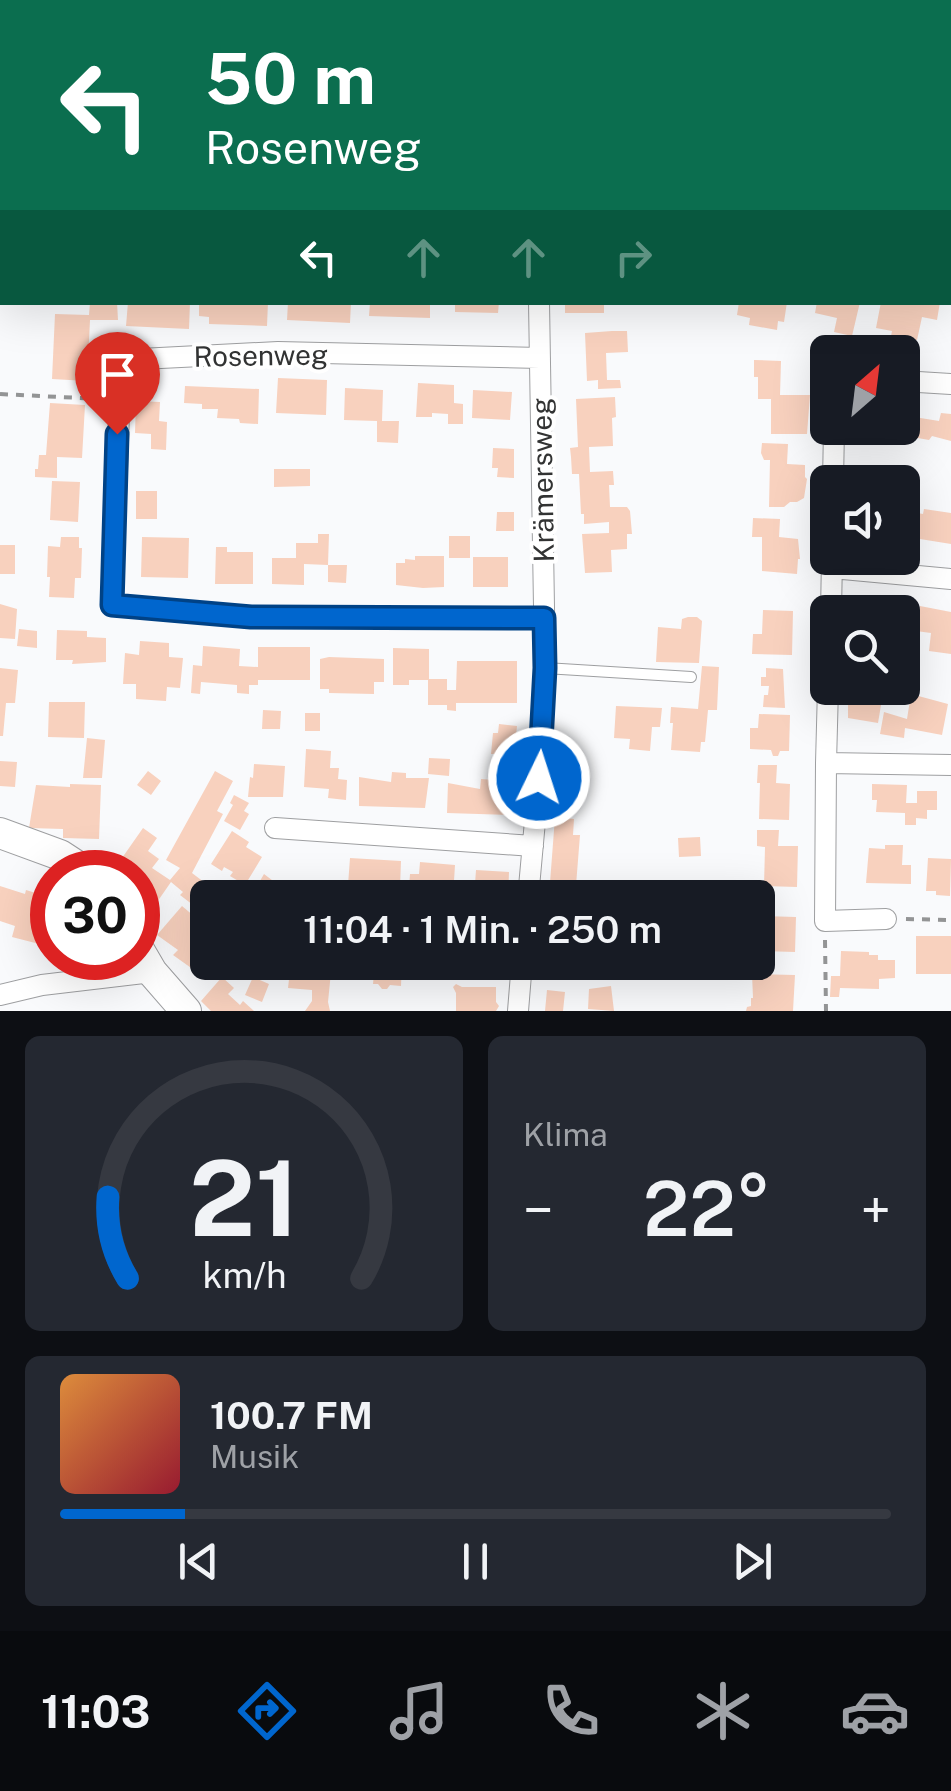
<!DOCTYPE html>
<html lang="de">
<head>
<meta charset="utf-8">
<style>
	body { margin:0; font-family:"Public Sans",sans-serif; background:#242831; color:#f1f3f6; height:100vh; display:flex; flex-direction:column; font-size:38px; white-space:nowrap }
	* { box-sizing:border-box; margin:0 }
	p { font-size:32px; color:#9ea1a6 }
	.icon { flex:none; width:55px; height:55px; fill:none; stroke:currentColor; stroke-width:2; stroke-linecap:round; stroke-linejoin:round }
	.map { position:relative; height:1011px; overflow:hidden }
	.details { display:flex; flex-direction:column; gap:25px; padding:25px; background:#0d0f14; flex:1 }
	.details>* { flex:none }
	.guide { position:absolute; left:0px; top:0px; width:952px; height:305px; box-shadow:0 10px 40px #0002; background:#0b6e4f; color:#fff; overflow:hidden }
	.needle { width:65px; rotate:28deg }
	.tools { position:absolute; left:810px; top:335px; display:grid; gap:20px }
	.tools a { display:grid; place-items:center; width:110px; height:110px; border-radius:15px; background:#171b24; box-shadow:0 10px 40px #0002; font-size:50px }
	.speed { position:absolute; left:30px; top:850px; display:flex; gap:20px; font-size:50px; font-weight:700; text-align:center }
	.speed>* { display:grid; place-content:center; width:130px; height:130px; border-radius:50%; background:#171b24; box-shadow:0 10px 40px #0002; line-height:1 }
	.speed .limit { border:15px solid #d22; background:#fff; color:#111 }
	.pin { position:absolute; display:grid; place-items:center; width:85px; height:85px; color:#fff; margin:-102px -42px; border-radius:50% 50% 50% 0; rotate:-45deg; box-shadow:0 0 10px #0007 }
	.pin .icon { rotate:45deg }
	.me { position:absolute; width:110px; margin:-55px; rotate:4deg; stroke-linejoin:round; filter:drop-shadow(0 0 8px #0008) }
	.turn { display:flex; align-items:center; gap:35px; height:210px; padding:0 40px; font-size:45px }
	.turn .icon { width:130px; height:130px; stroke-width:2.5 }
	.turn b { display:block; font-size:70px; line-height:85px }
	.lanes { display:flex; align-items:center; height:95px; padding:0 40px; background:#0003; justify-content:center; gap:50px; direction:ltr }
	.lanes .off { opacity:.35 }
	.big { font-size:75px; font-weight:600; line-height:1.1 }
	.details .card { flex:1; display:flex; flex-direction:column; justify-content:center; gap:15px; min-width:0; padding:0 35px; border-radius:15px; background:#242831 }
	.details .dial { align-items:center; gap:0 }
	.dial svg { height:260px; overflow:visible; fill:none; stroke:#363941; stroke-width:7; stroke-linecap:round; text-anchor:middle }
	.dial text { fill:#f1f3f6; stroke:none }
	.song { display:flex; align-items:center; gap:30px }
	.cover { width:120px; height:120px; border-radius:15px; background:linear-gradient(135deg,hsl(30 70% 55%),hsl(350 70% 35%)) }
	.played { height:10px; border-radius:5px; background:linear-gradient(90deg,#0066ce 15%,#363941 15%) }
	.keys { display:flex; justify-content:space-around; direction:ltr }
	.heat { display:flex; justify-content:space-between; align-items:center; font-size:55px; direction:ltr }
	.details .tiles { flex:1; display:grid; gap:25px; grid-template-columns:1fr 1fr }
	.card:last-child { grid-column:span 2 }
	.trip { position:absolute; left:190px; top:880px; width:585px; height:100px; border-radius:15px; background:#171b24; box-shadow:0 10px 40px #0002; font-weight:600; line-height:100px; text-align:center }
	.tab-bar { display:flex; height:160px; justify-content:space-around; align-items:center; background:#090b0e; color:#9ea1a6 }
	.tab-bar .icon { width:70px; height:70px }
	.tab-bar .active { color:#0066ce }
	.tab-bar b { font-size:45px; color:#f1f3f6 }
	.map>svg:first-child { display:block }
	.building { fill:#f8d1be }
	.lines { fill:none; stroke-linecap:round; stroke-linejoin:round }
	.service-casing { stroke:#9e9fa1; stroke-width:12 }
	.minor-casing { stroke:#9e9fa1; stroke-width:22 }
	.secondary-casing { stroke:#9e9fa1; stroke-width:32 }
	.path { stroke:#939495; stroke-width:4; stroke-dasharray:8 8; stroke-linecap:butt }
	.service { stroke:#fff; stroke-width:10 }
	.minor { stroke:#fff; stroke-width:20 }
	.secondary { stroke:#fff; stroke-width:30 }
	.route-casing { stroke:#004286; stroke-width:25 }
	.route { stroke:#0066ce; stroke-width:18 }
	.labels { text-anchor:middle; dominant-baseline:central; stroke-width:8; stroke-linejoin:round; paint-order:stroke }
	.street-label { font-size:28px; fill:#323333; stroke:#fff }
</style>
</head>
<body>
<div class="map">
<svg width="951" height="1011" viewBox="0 0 951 1011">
	<rect width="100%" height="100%" fill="#f9fafc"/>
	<!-- building -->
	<path class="building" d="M90 302H117L118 320H90L87 381 52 379 55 314 89 315Z
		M128 302H190L189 329 126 326Z
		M199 302H268L267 326 209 324V317L199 316Z
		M288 302H351L350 323 287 320Z
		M370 302H430V318L369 316Z
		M455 302H499L498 313 455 312Z
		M565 302H604V313H565Z
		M739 302H787L784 322 778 321 777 330 749 325 750 318 737 315Z
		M817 302H860L852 336 834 332 837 318 815 313Z
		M881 302H940L937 320 922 317 917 340 891 336 892 331 876 328Z
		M612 331H627L628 352 606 353 607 380H620L621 388 598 389V380L587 381 585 333Z
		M754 360 781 361 780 395H810L807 434H771V399H758V377H754Z
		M278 378 327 380 326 415 276 413Z
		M418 383 454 385V403L463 404V424H448V414L432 413V417H416Z
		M185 386 259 389 258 424 240 423 239 419 217 418 218 409H202V404L184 403Z
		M345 388 383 390 382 421H399L398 443 377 442V421L344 420Z
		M473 390 512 392 510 420 472 418Z
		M615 397 616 417 612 418 613 446 589 447 590 472 613 471 614 485H609L610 507H627L630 511 632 534H627V549L611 550 612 572 585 573 582 534 609 533V522L584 524V514H581L579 474H572L571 457 570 448 578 447 576 399Z
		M136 401 160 402 159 421 167 422 166 450 151 449V434L135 433Z
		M50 403 85 405 82 458 57 457V478L35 477V469H38L39 455H46Z
		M941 413 951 414V441L932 436 929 440 901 435V439L896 442 866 433 862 428H902V415L939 421Z
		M762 443 788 444 787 464 805 465V477L807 479 804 498 797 502H790L784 507H769L770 460H764L761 453Z
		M493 448 514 449V478L497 477 498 468H492Z
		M274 469H310V486L274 487Z
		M52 481 80 482 78 522 50 520Z
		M136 491H157V519H136Z
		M924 509 951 513V544L920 539V535L908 533 912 512 923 514Z
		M497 512H514V531H496Z
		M753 518 780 519 779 537 798 539 800 559H798L797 574 762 571V537H752Z
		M318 534H329L328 565 304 564V585L272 584V558H296V543H318Z
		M449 536H470V558H449Z
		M61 537H79V548H82L81 578H75L74 598 49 597 50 577H47L48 546 60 547Z
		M142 537 189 538 188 578 141 577Z
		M0 545H15V574H0Z
		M216 547H227V552H253V584H215Z
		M415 556H444V587L423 588 396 585V563H405V559L415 560Z
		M473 557H508V587H473Z
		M328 565H347L346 583 328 582Z
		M859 596 889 601 887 612H856Z
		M0 604 17 609 15 639 0 638Z
		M920 606 951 612V654L929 651 931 633 916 631Z
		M763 610 793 611 792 655 752 654 753 634H762Z
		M688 617H697L702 621 699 663 656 662 658 627 681 629 682 619Z
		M19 629 37 631V648L17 646Z
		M57 630 87 631V637L106 638V662L72 664 73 660H56Z
		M140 641 169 643V657L183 658 180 688 167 687 166 701 136 699V684H123L125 653 139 655Z
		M203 646 240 649 239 666 258 667V647H310V680H258V685H249V694L237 693V685L201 682 200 694 191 693 193 665 202 666Z
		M393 648 429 649V679H447V690H456L457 661H517V703H456V711L447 710V705H428V680H409V685H393Z
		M329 657 384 659V682H374V694L329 693V689H320V659Z
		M702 666 719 667 717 710H708L705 742H701L700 752 671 750 673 723H670L671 707 698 709Z
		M0 668 18 670 15 703H6L3 736H0Z
		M766 668 783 669 785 708 763 707 764 695H768L769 686H761V677H766Z
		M852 694 882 699 878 723 848 718V703Z
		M911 694 948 704 942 735 905 728 904 738 880 734 884 712 907 719Z
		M49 702H85L84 738 48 737Z
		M616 706 662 708 660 727H652L650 751 629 749 630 739 614 738Z
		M263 710 281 711 280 729H262Z
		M305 713H320V731H305Z
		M759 714 790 715 789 751H780L778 756H773L771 750 750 749V728H758Z
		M499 724 517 726 513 766 496 764 497 754H491L493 733H498Z
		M87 738 105 740 102 778H83Z
		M306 749 331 751 330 768H339L338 779 347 780 346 800 328 798 329 789 304 787Z
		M429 758 450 759 449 776 428 774Z
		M0 761 17 762 15 787 0 786Z
		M254 764 285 766 283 797H248L250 777 253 778Z
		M758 765H777L776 783 790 784 789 820 759 819 760 783H757Z
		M148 771 161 781 151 795 137 785Z
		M215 771 233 781 217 811 223 814 192 873 209 886 193 905 180 895 183 892 171 882 155 905 138 893V872H121L115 868 143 828 157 838 148 851 159 859 152 868 170 880 180 868 166 860Z
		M392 772 406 773V778H429L425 808 359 806V777L391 782Z
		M495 774 508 775V784L517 785 513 815 447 813 448 783 480 789 481 779 495 780Z
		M70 784 101 785 99 839 63 838V829L29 828 36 785 70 787Z
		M872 784 907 785 906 803H917V791H937V810H927V819L916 818V825H905V813L876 812 877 800H872Z
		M234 795 249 803 244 811 249 814 240 830 224 821 233 805 230 803Z
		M555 817 574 819 573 835H580L575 898 549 896Z
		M757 830H779L778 846H798L797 887 764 886 765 847 757 846Z
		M232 831 249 842 246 847 262 857 245 885 230 876 233 872 224 867 222 871 211 864Z
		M700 837 701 856 679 857 678 838Z
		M885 845H903L902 865H911V884L866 883 869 848 885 849Z
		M350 858 401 861 400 887 409 888 410 874H419L420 862 455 865 453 896 409 892 408 898 348 896V898H338L339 884 348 885Z
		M928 858 951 859 950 896 936 895V891H926Z
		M476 870 509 872 508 898H474Z
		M264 874 281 887 273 898H250Z
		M0 886 25 894 26 890 52 898V942L49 940 47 946 12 937 15 926 0 921Z
		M701 888V898H656V889Z
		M758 895 774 896 773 913H758Z
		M182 906 201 922 198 926 208 934V954L194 970 173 955 178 950 157 935Z
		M762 916 796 917 795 952 758 951Z
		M916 936H951V974H916Z
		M841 951 869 952V955H878V960H895V978L879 979V989L840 988 839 997H830L831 976H840Z
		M291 962H332L328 1002 330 1011H305L312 1001V990L288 988Z
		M375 962H402L401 986 390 985 387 989H382L378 984H373Z
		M752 974 795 975 793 1011H746L747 1007 751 1006V998H753Z
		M222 977 234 988 228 994 240 1005 243 1001 254 1011H211L201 1001Z
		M253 977 269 984 262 1002 245 995Z
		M456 984 462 987H496V1002L499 1006 496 1011H456V993L453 987Z
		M611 986 614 1011 588 1009 589 989Z
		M547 990 565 992 563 1011H545Z"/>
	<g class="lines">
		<defs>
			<path id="service" d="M545 668 691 677"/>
			<path id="minor" d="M0 126H2
				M540 358 278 352 121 360 112 605 251 617 544 618
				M902 381 951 384
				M833 482 834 428
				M832 568 951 579
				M831 612 832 558
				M828 688 826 763 951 765
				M826 763 825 921 886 919
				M275 828 533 846
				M528 898 542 744 545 668 539 302
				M0 995 42 985 152 972
				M518 1011 522 962"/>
			<path id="secondary" d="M0 833 60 855 86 872
				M138 948 152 972 186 1011"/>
		</defs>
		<!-- service casing -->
		<use href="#service" class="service-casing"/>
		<!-- minor casing -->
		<use href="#minor" class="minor-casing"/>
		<!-- secondary casing -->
		<use href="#secondary" class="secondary-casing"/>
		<!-- path -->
		<path class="path" d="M638 2 645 0
			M0 394 100 399
			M906 919 951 920
			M825 940 826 1011"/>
		<!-- service -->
		<use href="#service" class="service"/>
		<!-- minor -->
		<use href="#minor" class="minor"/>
		<!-- secondary -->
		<use href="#secondary" class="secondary"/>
	</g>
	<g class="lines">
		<defs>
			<path id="route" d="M117 434 112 605 251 617 544 618 545 668 539 778"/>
		</defs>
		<!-- route casing -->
		<use href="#route" class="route-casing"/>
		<!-- route -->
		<use href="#route" class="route"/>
	</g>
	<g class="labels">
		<!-- street labels -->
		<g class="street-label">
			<text transform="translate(261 355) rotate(-1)">Rosenweg</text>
			<text transform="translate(542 480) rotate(-91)">Krämersweg</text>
		</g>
	</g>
</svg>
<div class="tools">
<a><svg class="needle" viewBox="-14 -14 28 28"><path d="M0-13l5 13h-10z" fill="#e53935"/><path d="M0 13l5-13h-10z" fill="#9ea1a6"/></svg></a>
<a><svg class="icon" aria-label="sound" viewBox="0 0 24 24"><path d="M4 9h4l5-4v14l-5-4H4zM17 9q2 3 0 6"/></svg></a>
<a><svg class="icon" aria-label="search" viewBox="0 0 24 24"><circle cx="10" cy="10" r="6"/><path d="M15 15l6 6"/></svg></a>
</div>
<div class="speed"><div class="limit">30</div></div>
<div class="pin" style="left:117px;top:434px;background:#d93025"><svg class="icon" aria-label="arrive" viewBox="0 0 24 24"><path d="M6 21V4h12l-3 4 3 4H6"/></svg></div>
<svg class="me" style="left:539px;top:778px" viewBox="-20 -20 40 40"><circle r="17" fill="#0066ce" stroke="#fff" stroke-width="3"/><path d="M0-11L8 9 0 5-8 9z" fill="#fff"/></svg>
<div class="trip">11:04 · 1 Min. · 250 m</div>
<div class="guide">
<div class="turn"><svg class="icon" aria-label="left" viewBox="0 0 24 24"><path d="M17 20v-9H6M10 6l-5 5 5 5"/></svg><div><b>50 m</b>Rosenweg</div></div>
<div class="lanes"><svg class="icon" aria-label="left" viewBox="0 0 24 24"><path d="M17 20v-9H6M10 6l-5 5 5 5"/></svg><svg class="icon off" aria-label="ahead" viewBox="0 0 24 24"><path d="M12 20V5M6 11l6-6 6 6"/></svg><svg class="icon off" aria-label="ahead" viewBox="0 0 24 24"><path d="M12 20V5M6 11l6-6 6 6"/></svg><svg class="icon off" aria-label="right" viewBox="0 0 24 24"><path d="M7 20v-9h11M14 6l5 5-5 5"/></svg></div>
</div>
</div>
<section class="details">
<div class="tiles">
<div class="card dial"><svg viewBox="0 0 100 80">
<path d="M14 69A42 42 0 1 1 86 69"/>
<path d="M14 69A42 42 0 0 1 8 44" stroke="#0066ce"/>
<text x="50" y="56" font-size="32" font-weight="700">21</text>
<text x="50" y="72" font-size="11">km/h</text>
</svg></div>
<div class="card"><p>Klima</p>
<div class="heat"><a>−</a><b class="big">22°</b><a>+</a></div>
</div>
<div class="card">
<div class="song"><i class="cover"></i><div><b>100.7 FM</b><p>Musik</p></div></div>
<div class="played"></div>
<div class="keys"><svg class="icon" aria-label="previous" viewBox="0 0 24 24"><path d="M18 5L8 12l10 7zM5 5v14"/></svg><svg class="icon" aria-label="pause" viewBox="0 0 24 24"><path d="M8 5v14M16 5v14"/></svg><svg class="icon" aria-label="next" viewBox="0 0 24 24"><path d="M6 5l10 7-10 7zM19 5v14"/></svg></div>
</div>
</div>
</section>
<nav class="tab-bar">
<b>11:03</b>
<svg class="icon active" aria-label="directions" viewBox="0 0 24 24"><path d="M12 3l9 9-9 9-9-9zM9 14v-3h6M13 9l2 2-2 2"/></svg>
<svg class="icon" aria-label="music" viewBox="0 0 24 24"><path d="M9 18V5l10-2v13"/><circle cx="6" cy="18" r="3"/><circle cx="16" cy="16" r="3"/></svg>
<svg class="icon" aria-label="phone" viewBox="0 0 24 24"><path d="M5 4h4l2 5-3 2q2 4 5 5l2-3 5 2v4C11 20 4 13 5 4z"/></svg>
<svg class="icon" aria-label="climate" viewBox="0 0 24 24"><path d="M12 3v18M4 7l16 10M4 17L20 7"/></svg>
<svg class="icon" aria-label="car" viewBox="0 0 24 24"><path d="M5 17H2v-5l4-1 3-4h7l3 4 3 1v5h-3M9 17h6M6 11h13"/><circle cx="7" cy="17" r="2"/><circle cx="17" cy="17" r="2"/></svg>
</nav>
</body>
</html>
